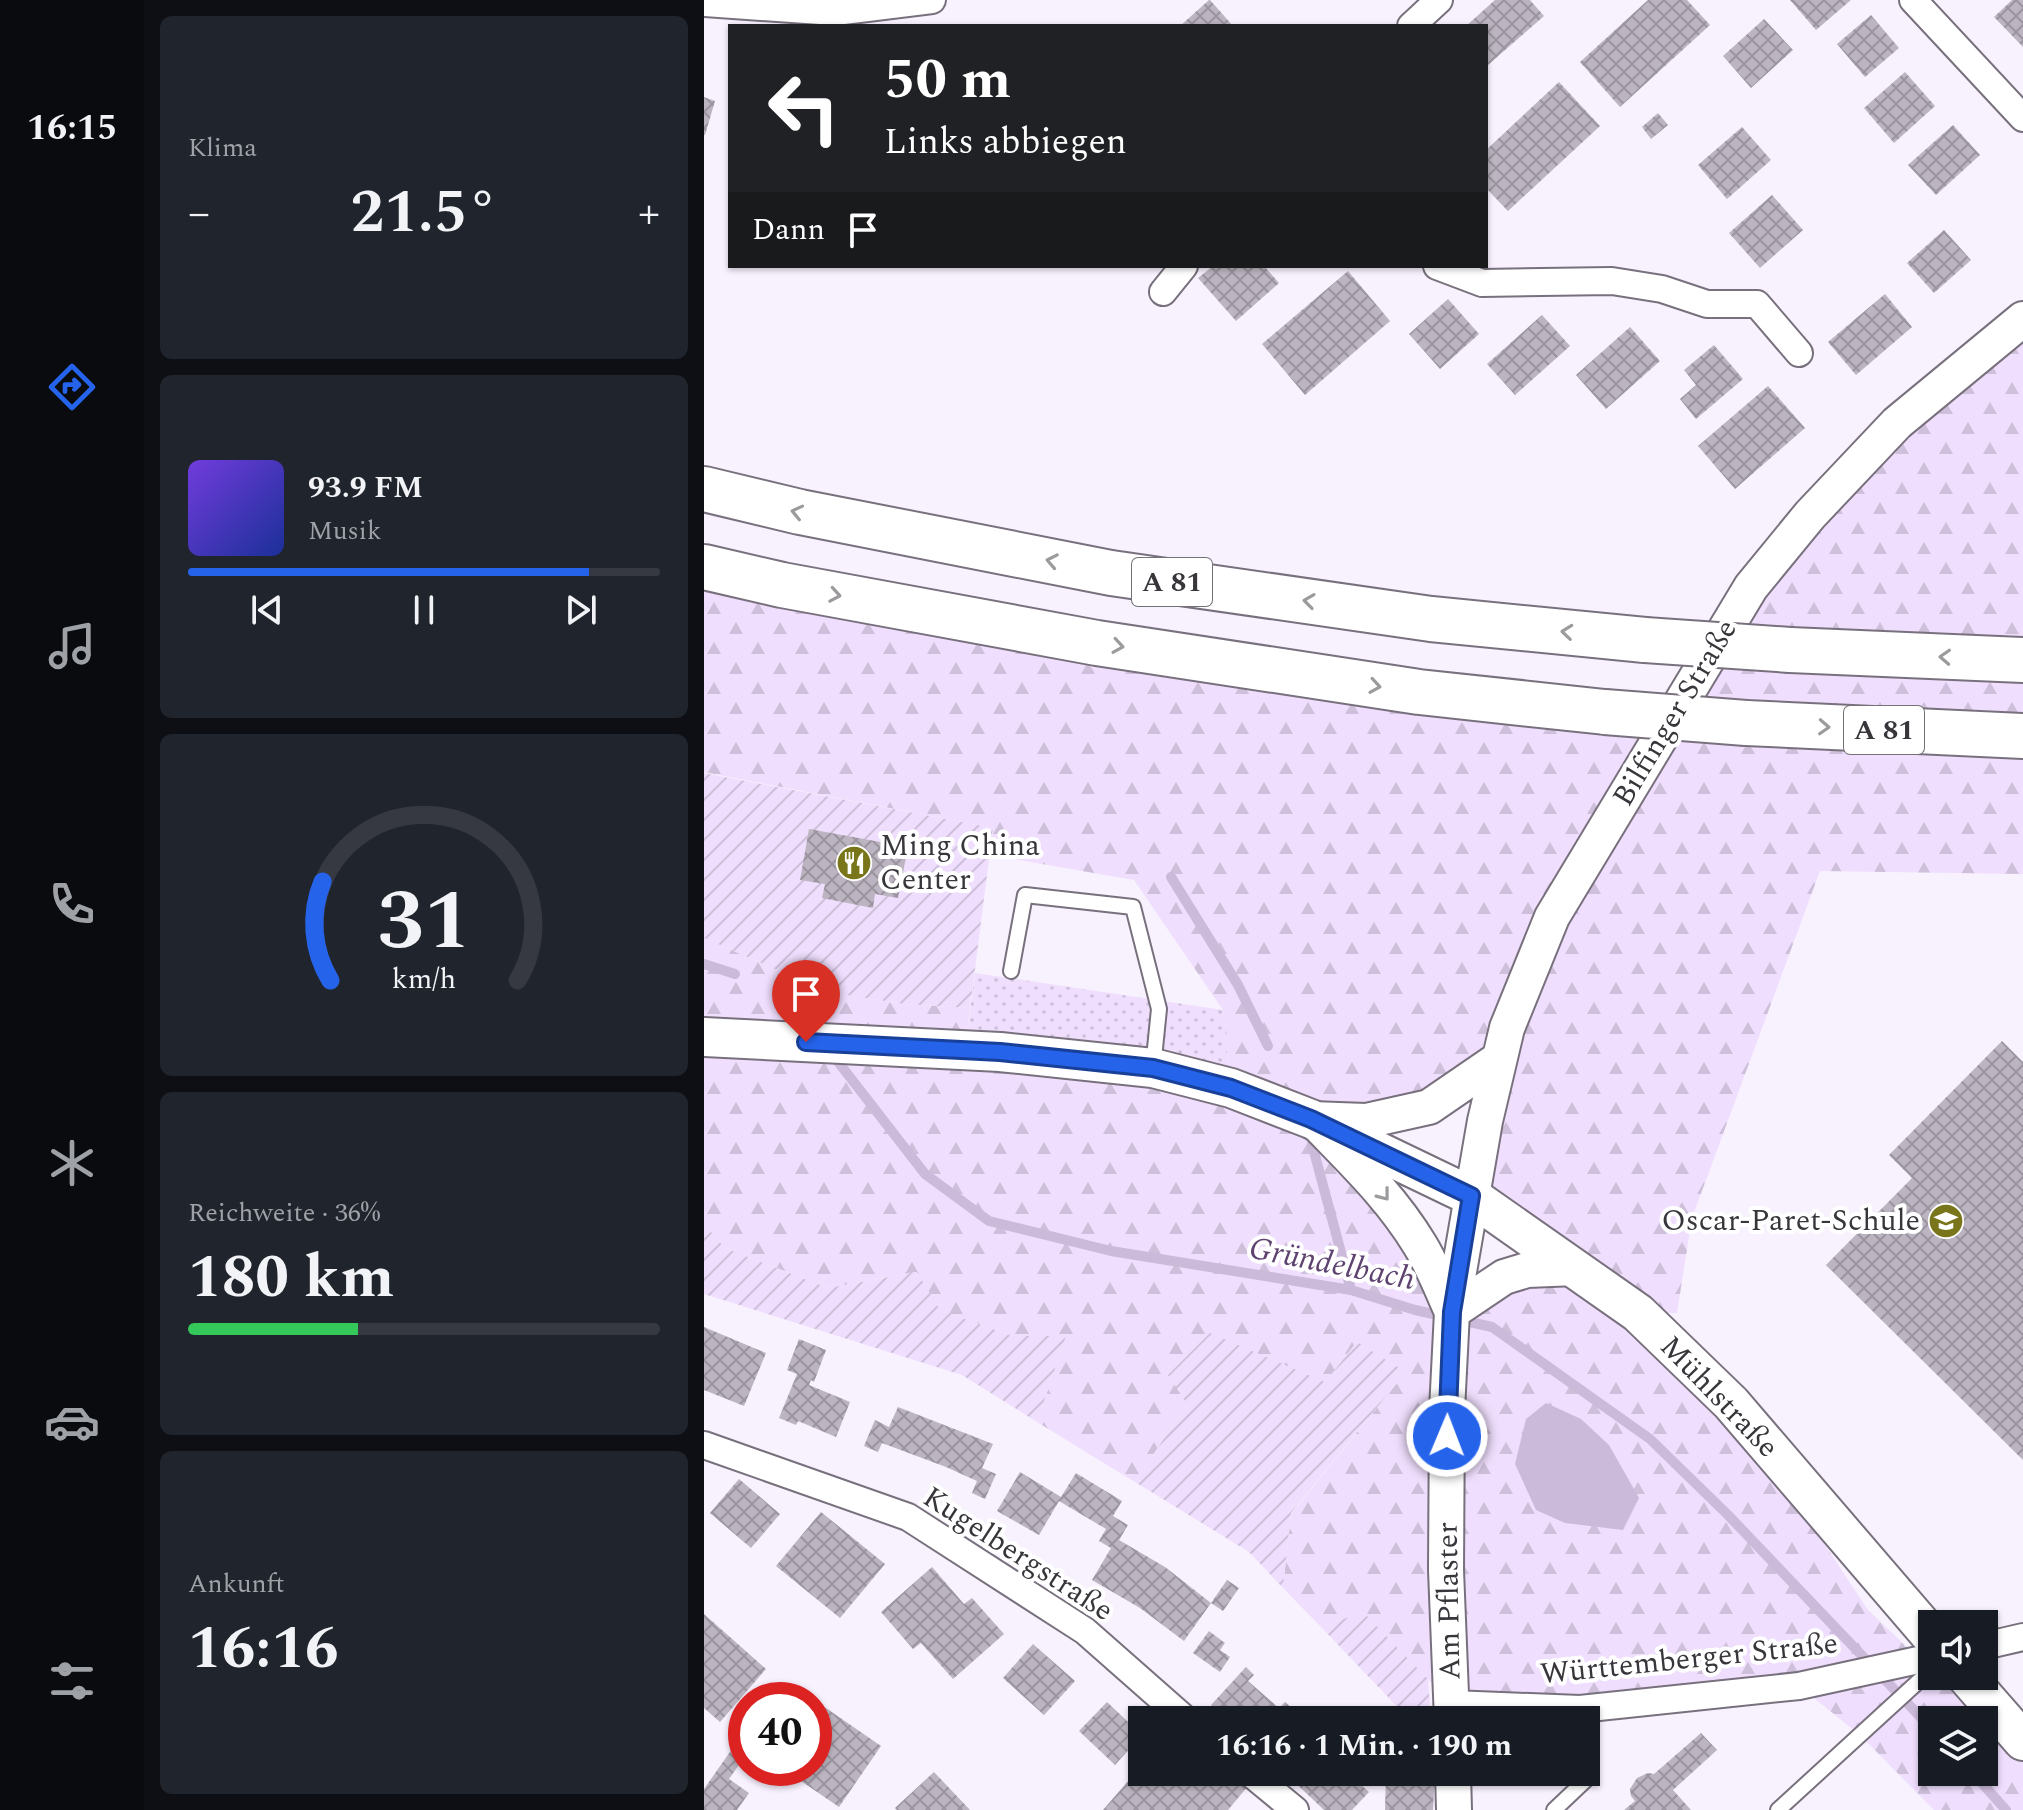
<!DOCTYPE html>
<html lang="de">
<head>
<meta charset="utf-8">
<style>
	body { margin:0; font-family:Spectral,serif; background:#20242c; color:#f1f3f6; height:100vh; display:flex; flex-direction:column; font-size:30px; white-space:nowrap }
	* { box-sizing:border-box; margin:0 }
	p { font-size:26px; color:#9ea1a6 }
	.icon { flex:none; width:44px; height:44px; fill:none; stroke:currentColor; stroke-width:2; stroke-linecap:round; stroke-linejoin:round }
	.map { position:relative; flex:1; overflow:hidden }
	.sheet { display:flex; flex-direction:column; gap:16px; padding:16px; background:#0d0f14; width:560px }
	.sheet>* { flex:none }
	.banner { position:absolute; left:24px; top:24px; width:760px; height:244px; border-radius:0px; box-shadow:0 2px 6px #0004; background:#202124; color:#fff; overflow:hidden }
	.controls { position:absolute; left:1214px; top:1610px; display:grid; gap:16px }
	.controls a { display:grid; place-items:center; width:80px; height:80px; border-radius:0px; background:#171b24; box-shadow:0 2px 6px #0004; font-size:40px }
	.speed { position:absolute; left:24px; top:1682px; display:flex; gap:16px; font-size:40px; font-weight:700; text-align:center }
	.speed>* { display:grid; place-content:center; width:104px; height:104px; border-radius:50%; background:#171b24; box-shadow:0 2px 6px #0004; line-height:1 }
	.speed .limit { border:12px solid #d22; background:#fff; color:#111 }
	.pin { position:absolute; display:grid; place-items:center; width:68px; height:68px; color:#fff; margin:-82px -34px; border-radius:50% 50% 50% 0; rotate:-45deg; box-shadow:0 0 8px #0007 }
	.pin .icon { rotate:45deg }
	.me { position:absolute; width:88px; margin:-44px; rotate:1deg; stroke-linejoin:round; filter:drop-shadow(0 0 6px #0008) }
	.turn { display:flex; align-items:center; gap:28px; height:168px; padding:0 24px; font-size:36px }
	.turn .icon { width:104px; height:104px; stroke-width:2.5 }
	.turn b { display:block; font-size:56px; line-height:68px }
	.then { display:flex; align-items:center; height:76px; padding:0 24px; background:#0003; gap:16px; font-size:30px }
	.big { font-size:60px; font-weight:700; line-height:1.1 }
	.sheet .tile { flex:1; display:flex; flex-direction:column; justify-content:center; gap:12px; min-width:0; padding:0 28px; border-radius:12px; background:#20242c }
	.sheet .dial { align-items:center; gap:0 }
	.dial svg { height:208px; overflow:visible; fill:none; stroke:#363941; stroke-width:7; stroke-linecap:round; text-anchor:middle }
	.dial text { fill:#f1f3f6; stroke:none }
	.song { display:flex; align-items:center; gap:24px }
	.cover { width:96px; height:96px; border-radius:12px; background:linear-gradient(135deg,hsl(260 70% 55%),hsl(230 70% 35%)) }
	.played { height:8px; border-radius:4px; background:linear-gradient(90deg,#2563eb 85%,#363941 85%) }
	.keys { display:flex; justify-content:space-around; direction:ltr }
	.heat { display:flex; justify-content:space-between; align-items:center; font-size:44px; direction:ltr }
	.charge { height:12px; border-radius:6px; background:linear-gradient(90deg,#34c759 36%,#363941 0) }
	.trip { position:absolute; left:424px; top:1706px; width:472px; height:80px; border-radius:0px; background:#171b24; box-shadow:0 2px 6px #0004; font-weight:700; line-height:80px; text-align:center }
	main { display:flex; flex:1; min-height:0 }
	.tabs { display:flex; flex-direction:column; width:144px; justify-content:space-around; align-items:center; background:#090b0e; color:#9ea1a6 }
	.tabs .icon { width:56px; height:56px }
	.tabs .on { color:#2563eb }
	.tabs b { font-size:36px; color:#f1f3f6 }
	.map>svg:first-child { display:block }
	.grass { fill:url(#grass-dots) }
	.forest { fill:url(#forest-firs); fill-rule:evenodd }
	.garden { fill:url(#garden-furrows) }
	.water { fill:#ccbada }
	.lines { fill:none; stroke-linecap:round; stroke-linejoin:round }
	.stream { stroke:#ccbada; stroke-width:10 }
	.building { fill:url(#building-cross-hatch) }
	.service-casing { stroke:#78717d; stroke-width:18 }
	.minor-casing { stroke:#78717d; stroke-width:30 }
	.tertiary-casing { stroke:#78717d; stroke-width:38 }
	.secondary-casing { stroke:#78717d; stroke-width:42 }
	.motorway-casing { stroke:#78717d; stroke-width:48 }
	.service { stroke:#fff; stroke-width:14 }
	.minor { stroke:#fff; stroke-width:26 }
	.tertiary { stroke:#fff; stroke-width:34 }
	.secondary { stroke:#fff; stroke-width:38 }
	.motorway { stroke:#fff; stroke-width:44 }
	.motorway-bridge-casing { stroke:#78717d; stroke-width:48; stroke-linecap:butt }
	.motorway-bridge { stroke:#fff; stroke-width:44 }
	.oneway { stroke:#9c9a9d }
	.route-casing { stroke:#184099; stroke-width:20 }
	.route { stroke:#2563eb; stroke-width:14 }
	.labels { text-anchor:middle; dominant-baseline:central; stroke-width:8; stroke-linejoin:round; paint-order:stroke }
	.shield { fill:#fff; stroke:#747276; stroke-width:2 }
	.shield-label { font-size:28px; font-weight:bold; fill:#39363b }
	.street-label { font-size:30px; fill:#39363b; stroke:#fff }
	.poi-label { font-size:30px; fill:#39363b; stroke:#fff; text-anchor:start }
	.water-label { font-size:32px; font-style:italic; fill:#5e4370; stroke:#fff }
</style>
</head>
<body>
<main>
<nav class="tabs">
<b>16:15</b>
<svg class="icon on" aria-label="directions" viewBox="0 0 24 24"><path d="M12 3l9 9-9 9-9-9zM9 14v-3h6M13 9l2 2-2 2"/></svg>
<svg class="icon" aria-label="music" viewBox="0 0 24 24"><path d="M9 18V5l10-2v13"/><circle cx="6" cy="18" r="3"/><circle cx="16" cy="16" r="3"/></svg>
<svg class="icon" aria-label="phone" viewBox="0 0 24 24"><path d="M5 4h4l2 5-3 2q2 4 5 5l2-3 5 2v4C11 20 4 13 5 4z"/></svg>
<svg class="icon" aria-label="climate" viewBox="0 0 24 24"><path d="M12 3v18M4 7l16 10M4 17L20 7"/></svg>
<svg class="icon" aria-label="car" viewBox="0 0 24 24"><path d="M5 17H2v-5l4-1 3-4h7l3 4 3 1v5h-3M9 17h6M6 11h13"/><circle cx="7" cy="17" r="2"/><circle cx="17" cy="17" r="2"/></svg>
<svg class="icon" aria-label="filters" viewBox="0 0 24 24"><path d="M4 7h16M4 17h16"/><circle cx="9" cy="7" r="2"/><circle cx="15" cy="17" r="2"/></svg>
</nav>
<section class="sheet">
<div class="tile"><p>Klima</p>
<div class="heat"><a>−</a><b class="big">21.5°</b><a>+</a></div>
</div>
<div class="tile">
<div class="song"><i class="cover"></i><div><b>93.9 FM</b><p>Musik</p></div></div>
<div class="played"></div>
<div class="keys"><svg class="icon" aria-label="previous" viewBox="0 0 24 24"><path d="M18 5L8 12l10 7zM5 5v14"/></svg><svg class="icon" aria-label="pause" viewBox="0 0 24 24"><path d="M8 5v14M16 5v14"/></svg><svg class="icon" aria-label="next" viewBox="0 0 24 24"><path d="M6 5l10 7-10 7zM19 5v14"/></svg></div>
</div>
<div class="tile dial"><svg viewBox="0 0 100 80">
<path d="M14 69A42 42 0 1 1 86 69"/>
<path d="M14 69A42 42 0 0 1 11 31" stroke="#2563eb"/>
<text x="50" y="56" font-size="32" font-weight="700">31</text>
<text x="50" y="72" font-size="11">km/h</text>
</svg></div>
<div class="tile"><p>Reichweite · 36%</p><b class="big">180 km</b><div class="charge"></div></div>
<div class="tile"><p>Ankunft</p><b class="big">16:16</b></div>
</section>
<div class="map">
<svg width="1319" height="1810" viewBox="0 0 1319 1810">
	<defs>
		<pattern id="grass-dots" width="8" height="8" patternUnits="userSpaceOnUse" patternTransform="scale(2)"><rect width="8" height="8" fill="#efdefd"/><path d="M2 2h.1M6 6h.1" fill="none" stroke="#cebfda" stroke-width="1.8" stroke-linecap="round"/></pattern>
		<pattern id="forest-firs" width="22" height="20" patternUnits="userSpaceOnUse" patternTransform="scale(2)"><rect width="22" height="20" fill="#efdefd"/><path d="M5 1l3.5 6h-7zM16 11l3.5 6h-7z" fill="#cebfda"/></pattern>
		<pattern id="garden-furrows" width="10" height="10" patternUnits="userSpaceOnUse" patternTransform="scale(2)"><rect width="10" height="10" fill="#efdefd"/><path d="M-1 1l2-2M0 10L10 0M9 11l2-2" fill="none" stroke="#cebfda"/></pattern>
		<pattern id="building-cross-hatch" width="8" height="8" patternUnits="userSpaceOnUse" patternTransform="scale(2)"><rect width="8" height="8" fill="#bcb5c1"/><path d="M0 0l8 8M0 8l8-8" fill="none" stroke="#9a949e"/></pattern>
	</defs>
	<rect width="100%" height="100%" fill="#f8f1fe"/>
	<!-- grass -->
	<path class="grass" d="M271 973 519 1010 527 1088 261 1051Z"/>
	<!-- forest -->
	<path class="forest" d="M1319 319V874L1116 871 988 1218 973 1313H936L1027 1403 1164 1610 1228 1671V1676H1233L1280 1720H1228V1772H1280V1720L1319 1757V1810H1230L1156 1735 1095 1686 748 1704 659 1612 617 1627 579 1588 587 1514 702 1372 653 1342 621 1382 483 1404 431 1482 333 1422 362 1336H308L235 1310 212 1272 124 1288 21 1248 0 1224V938L124 992 200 1004 266 1008 261 1050 527 1087 519 1010 430 880 286 855 289 828 0 772V559L960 716 1047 587ZM795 1060 767 1196 871 1268 748 1312 608 1118 725 1107Z"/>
	<!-- garden -->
	<path class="garden" d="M0 773 289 828 266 1008 200 1004 124 992 0 938Z
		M0 1224 21 1248 124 1288 213 1272 236 1310 308 1336H362L333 1422 258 1375 0 1294Z
		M506 1333 621 1382 653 1342 702 1372 587 1513 579 1588 545 1552 431 1482 483 1404 464 1375Z
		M659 1612 724 1679 727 1720H706L617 1627Z"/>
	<!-- water -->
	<path class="water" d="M842 1403 877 1419 905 1445 935 1498 919 1530 861 1523 832 1510 811 1464 822 1419Z"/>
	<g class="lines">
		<!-- stream -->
		<path class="stream" d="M467 877 534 985 564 1046
			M0 964 31 974
			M128 1054 221 1174 285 1221 407 1251 647 1290 711 1310 788 1327 946 1439 1024 1515 1228 1729
			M608 1144 647 1290
			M1268 1772 1302 1810"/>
	</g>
	<!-- building -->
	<path class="building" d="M506 0 529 26H476L505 0Z
		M791 0H826L840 16 784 65 782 63V26H762Z
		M944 0H983L1006 25 916 107 876 62Z
		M1086 0H1147L1112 30Z
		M1308 0H1319V47L1290 17Z
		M1167 15 1195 48 1161 77 1133 44Z
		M1060 19 1089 50 1047 88 1019 56Z
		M1201 72 1231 106 1190 143 1160 108Z
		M855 82 896 126 804 211 782 188V150Z
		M0 97 11 101 1 135H0Z
		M954 113 964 125 947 139 938 127Z
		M1249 125 1276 155 1232 195 1204 165Z
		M1038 127 1067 160 1023 199 994 165Z
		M1068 195 1099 230 1056 268 1025 233Z
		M1240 230 1267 260 1230 293 1203 263Z
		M509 266H560L575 283 532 321 494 278Z
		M644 271 686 321 601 395 558 344Z
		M1181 294 1208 327 1152 375 1124 342Z
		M744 299 775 334 736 369 705 334Z
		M838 315 866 346 811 395 783 364Z
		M926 327 956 361 902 409 872 375Z
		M1010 345 1039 379 992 419 976 399 992 385 980 370Z
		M1064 386 1101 428 1031 489 994 446Z
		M105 829 204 847 194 898 171 894 169 908 118 898 121 884 96 880Z
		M1298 1041 1319 1062V1460L1122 1265 1208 1178 1185 1155Z
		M0 1327 62 1353 40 1406 0 1390Z
		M95 1339 122 1350 110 1382 107 1380 105 1385 146 1402 132 1437 94 1421 92 1425 75 1418 93 1374 83 1370Z
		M194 1407 289 1444 278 1468 292 1474 281 1499 268 1493 273 1481 242 1467 178 1443 174 1452 160 1446 171 1420 185 1427Z
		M316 1472 357 1497 372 1473 418 1501 409 1516 424 1525 415 1540 461 1567 507 1603 523 1580 535 1588 519 1611 507 1603 480 1641 436 1608 388 1580 407 1548 395 1541 402 1529 355 1501 335 1535 293 1511Z
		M35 1479 76 1514 47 1548 6 1513Z
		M117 1512 181 1564 136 1618 72 1566Z
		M228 1567 260 1604 268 1598 300 1634 249 1679 217 1643 209 1649 177 1612Z
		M0 1614 62 1669 16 1722 0 1708Z
		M505 1631 521 1643 516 1650 526 1657 516 1672 489 1653Z
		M329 1644 371 1681 340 1715 299 1678Z
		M542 1667 550 1675 544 1681 575 1708 581 1702 589 1709 579 1720H523L507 1705Z
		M90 1686 177 1746 135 1807 78 1768H110V1700H80Z
		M403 1702 438 1735 411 1765 375 1731Z
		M42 1729V1755L25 1779 45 1793 33 1810H0V1789Z
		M997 1733 1013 1750 969 1790 987 1810H920L931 1801 927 1796 926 1789 933 1778 944 1773 950 1774Z
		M438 1765V1772H528L544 1786 524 1810H399Z
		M230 1772 266 1810H193L191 1808Z
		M584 1772H643L665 1792 648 1810H620L582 1774Z
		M682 1772H731L729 1810H681Z"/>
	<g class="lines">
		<defs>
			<path id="service" d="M307 971 321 895 429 907 455 1009 449 1068
				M850 1810 886 1776 882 1726
				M1074 1810 1228 1669"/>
			<path id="minor" d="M1209 0 1319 118
				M0 3 131 12 228 0
				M707 26 735 0
				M733 266 778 283 908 281 958 289 1003 304H1053L1095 353
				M459 292 480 266
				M0 1445 204 1517 381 1631 482 1720
				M1280 1646 1319 1637
				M748 1704 876 1709 1095 1686 1228 1657
				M545 1772 591 1810"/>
			<path id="tertiary" d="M607 1119 662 1121 725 1107 795 1059
				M616 1127C652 1164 689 1200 716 1245 729 1266 738 1290 748 1312
				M748 1312 800 1277 823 1270 872 1268
				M748 1720 742 1570 743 1410 748 1312 781 1121 803 1028 848 917 1047 587 1106 515 1193 423 1319 319
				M749 1772 750 1810"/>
			<path id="secondary" d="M0 1037 296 1052 449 1068 527 1088 607 1119 767 1196 934 1313 1027 1403 1228 1637
				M1262 1676 1319 1741"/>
			<path id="motorway" d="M0 489 96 512 407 573 727 619 941 640
				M0 567 78 585 393 643 715 692 901 712
				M1086 650 1319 660
				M1042 723 1319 736"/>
		</defs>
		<!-- service casing -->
		<use href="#service" class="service-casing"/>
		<!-- minor casing -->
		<use href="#minor" class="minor-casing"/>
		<!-- tertiary casing -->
		<use href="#tertiary" class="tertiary-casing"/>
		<!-- secondary casing -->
		<use href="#secondary" class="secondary-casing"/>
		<!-- motorway casing -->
		<use href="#motorway" class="motorway-casing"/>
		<!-- service -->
		<use href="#service" class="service"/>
		<!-- minor -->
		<use href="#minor" class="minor"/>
		<!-- tertiary -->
		<use href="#tertiary" class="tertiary"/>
		<!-- secondary -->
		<use href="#secondary" class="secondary"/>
		<!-- motorway -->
		<use href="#motorway" class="motorway"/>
		<defs>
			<path id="motorway-bridge" d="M941 640 1086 650
				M901 712 1042 723"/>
		</defs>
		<!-- motorway-bridge casing -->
		<use href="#motorway-bridge" class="motorway-bridge-casing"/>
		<!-- motorway-bridge -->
		<use href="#motorway-bridge" class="motorway-bridge"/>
	</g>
	<!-- one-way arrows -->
	<defs><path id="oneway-chevron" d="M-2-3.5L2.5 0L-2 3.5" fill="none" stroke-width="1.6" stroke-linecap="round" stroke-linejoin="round" transform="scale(2)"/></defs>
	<g class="oneway">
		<use href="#oneway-chevron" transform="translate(93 512) rotate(-167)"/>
		<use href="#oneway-chevron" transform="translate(348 561) rotate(-169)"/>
		<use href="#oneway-chevron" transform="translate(131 595) rotate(10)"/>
		<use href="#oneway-chevron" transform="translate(605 601) rotate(-172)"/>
		<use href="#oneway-chevron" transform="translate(863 632) rotate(-174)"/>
		<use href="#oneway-chevron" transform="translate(414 646) rotate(9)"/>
		<use href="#oneway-chevron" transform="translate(1241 657) rotate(-177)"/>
		<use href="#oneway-chevron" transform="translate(671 686) rotate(9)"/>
		<use href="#oneway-chevron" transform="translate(1120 727) rotate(3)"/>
		<use href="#oneway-chevron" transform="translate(680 1195) rotate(52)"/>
	</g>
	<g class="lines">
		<defs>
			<path id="route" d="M102 1042 296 1052 449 1068 527 1088 607 1119 767 1196 748 1312 743 1436"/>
		</defs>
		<!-- route casing -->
		<use href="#route" class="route-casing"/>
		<!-- route -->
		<use href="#route" class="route"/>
	</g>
	<!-- icons -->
	<defs>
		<symbol id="restaurant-disc" viewBox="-11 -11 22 22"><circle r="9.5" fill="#78751a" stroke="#fff"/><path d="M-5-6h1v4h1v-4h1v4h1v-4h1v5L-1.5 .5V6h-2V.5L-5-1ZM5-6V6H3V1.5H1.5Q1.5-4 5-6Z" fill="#fff"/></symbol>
		<symbol id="school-disc" viewBox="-11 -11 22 22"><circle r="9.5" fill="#78751a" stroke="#fff"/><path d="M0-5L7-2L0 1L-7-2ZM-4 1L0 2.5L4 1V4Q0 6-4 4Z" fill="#fff"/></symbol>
	</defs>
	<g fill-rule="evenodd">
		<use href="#restaurant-disc" x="130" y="843" width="40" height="40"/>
		<use href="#school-disc" x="1222" y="1201" width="40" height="40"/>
	</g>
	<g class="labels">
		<!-- shield labels -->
		<g class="shield">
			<rect x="428" y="558" width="80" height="48" rx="6"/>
			<rect x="1140" y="706" width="80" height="48" rx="6"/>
		</g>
		<g class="shield-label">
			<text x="468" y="582">A 81</text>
			<text x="1180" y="730">A 81</text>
		</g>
		<!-- street labels -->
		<g class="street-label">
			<text transform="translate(971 713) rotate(-59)">Bilfinger Straße</text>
			<text transform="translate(1015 1397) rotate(46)">Mühlstraße</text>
			<text transform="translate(314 1554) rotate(33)">Kugelbergstraße</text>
			<text transform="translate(745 1601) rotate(-91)">Am Pflaster</text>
			<text transform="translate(985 1659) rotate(-6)">Württemberger Straße</text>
		</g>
		<!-- poi labels -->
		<g class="poi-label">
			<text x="176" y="846">Ming China<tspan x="176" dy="34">Center</tspan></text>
			<text x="1216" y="1221" text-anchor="end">Oscar-Paret-Schule</text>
		</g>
		<!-- water labels -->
		<g class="water-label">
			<text transform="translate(628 1264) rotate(11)">Gründelbach</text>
		</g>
	</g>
</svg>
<div class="controls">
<a><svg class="icon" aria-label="sound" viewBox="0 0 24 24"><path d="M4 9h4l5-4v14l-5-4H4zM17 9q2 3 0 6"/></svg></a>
<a><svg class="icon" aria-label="layers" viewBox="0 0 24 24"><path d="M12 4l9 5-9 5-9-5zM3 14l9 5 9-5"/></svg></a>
</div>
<div class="speed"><div class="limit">40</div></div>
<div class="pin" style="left:102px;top:1042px;background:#d93025"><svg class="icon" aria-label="arrive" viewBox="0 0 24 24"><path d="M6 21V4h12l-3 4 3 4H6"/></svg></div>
<svg class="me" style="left:743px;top:1436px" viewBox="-20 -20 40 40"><circle r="17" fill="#2563eb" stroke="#fff" stroke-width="3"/><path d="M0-11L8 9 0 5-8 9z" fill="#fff"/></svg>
<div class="trip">16:16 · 1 Min. · 190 m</div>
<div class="banner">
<div class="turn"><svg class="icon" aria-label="left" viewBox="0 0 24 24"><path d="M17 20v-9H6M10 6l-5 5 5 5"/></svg><div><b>50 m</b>Links abbiegen</div></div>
<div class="then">Dann<svg class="icon" aria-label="arrive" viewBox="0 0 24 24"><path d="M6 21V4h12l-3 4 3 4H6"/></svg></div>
</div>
</div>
</main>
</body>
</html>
